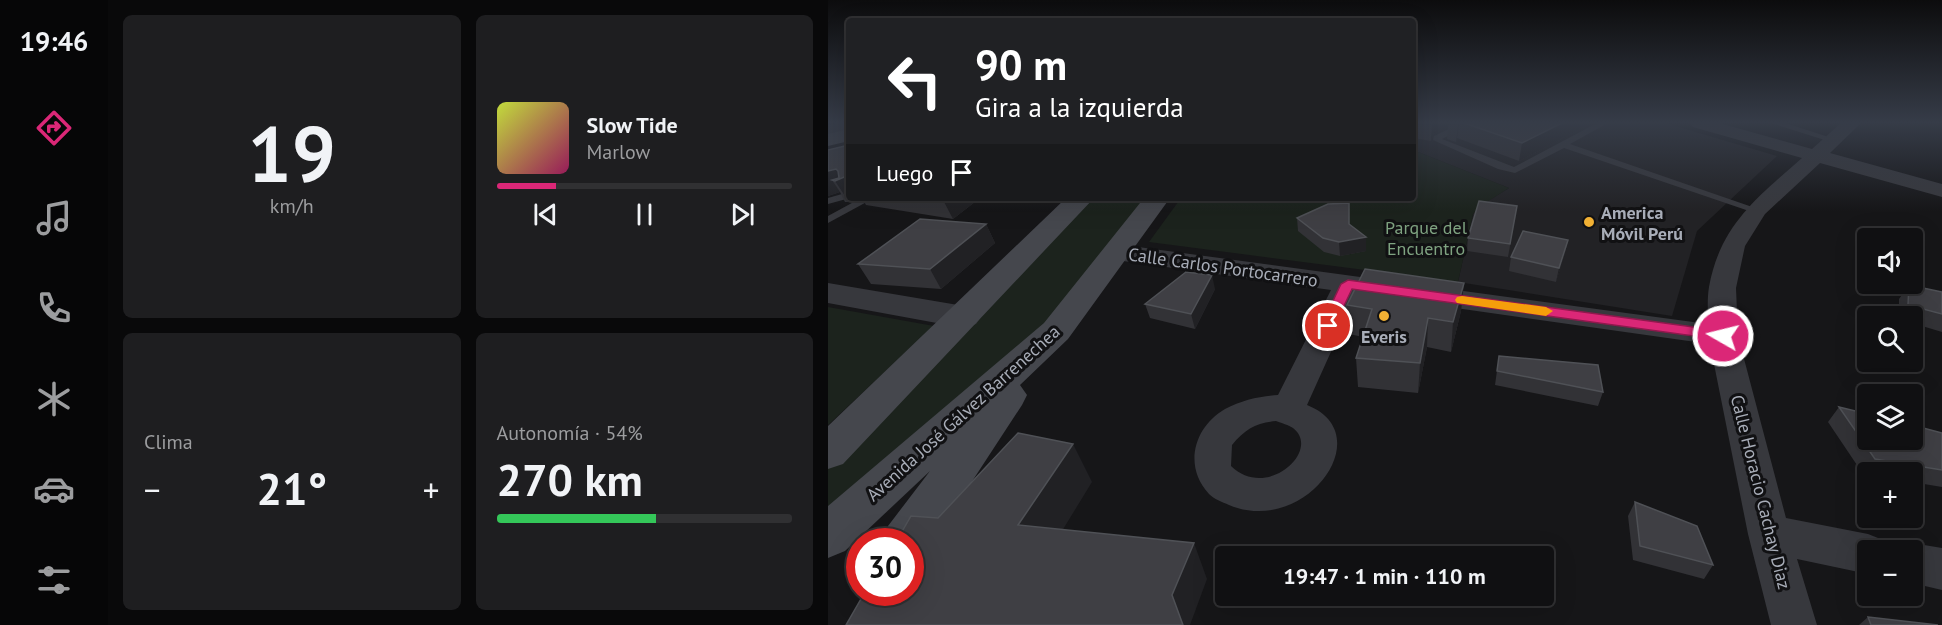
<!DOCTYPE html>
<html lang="es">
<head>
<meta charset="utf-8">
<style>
	body { margin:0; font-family:"PT Sans",sans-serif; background:#1e1e20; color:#f1f3f6; height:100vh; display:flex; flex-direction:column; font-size:22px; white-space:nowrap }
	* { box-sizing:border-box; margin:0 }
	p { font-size:20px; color:#9c9d9f }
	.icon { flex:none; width:33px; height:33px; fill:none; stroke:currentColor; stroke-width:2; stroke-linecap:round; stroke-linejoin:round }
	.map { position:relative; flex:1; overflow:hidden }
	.details { display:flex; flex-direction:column; gap:15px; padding:15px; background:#09090a; width:720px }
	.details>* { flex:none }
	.guide { position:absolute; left:18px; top:18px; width:570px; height:183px; border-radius:6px; box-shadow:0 6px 24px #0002,0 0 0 2px #303032; background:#202124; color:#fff; overflow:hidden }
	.tools { position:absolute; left:1029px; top:228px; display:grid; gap:12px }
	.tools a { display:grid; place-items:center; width:66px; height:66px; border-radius:6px; background:#101012; box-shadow:0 6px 24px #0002,0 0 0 2px #303032; font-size:30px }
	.speed { position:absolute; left:18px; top:528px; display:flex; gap:12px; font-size:30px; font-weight:700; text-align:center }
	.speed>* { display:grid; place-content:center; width:78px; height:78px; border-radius:50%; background:#101012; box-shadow:0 6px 24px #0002,0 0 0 2px #303032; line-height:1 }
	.speed .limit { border:9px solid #d22; background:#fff; color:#111 }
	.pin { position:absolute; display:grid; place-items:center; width:51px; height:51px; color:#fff; margin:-26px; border:3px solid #fff; border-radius:50%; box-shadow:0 2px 6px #0007 }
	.me { position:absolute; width:66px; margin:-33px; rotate:278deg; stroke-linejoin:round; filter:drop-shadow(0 0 4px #0008) }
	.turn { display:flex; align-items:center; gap:21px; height:126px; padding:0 30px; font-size:27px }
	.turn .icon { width:78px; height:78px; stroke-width:2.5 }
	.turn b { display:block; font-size:42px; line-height:51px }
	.then { display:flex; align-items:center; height:57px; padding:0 30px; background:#0003; gap:12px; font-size:22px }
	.big { font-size:45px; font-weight:800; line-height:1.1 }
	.details .widget { flex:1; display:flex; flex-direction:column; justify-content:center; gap:9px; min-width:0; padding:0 21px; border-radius:9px; background:#1e1e20 }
	.details .dial { align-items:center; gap:0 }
	.dial b { font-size:78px; line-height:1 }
	.song { display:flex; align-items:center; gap:18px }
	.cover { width:72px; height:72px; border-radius:9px; background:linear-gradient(135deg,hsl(70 70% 55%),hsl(330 70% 35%)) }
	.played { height:6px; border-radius:3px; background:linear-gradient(90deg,#db2777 20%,#303032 20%) }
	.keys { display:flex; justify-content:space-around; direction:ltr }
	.heat { display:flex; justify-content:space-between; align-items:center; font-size:33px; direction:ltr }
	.charge { height:9px; border-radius:4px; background:linear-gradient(90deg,#34c759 54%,#303032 0) }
	.details .tiles { flex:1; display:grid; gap:15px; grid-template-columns:repeat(2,1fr) }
	.trip { position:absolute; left:387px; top:546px; width:339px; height:60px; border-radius:6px; background:#101012; box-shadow:0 6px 24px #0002,0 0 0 2px #303032; font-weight:800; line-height:60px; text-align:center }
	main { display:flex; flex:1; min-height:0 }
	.dock { display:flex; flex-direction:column; width:108px; justify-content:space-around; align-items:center; background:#060607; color:#9c9d9f }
	.dock .icon { width:42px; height:42px }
	.dock .on { color:#db2777 }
	.dock b { font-size:27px; color:#f1f3f6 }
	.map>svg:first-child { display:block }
	.built { fill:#222225 }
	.green { fill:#1c231d }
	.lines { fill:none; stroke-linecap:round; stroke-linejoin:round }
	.service { fill:#37383d; fill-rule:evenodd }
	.minor { fill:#37383d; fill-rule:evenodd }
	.tertiary { fill:#37383d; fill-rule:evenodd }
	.secondary { fill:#45474d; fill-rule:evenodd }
	.wall { fill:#323236 }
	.shaded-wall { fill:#212124 }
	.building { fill:#3f3f44; stroke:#4f5156; stroke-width:1.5 }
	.route { fill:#db2777; stroke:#8e194d; stroke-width:1.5 }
	.slow { fill:#f59e0b }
	.poi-dot { fill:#f2b134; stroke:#111113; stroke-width:2 }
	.labels { text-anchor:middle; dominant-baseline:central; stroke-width:6; stroke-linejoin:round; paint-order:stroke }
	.poi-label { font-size:18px; font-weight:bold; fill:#a8adb8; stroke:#111113; text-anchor:start }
	.park-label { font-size:18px; fill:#7fa381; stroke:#111113 }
	.street-label { font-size:18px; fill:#a8adb8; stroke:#111113 }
</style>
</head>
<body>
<main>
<nav class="dock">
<b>19:46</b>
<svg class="icon on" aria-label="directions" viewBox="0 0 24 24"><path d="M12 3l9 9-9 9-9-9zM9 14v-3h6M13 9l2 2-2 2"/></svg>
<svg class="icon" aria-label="music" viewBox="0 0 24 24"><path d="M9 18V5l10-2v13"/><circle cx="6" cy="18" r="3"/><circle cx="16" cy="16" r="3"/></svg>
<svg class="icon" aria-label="phone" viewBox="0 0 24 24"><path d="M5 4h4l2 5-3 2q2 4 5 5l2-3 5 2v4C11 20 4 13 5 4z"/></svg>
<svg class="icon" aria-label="climate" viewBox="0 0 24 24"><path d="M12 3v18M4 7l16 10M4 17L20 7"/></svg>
<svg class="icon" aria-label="car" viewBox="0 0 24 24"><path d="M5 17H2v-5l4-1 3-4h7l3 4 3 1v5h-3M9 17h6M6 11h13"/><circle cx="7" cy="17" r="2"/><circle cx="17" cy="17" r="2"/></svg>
<svg class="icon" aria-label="filters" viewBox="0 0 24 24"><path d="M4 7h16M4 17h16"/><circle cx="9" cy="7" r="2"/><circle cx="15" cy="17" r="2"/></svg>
</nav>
<section class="details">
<div class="tiles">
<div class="widget dial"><b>19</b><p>km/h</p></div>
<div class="widget">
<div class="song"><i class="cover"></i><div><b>Slow Tide</b><p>Marlow</p></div></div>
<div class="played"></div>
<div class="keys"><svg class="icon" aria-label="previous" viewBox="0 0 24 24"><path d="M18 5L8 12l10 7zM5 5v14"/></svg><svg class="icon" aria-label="pause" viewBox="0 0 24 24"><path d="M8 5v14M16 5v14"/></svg><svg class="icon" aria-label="next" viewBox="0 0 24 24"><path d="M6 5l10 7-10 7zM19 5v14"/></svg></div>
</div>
<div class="widget"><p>Clima</p>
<div class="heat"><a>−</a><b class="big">21°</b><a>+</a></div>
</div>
<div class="widget"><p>Autonomía · 54%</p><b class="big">270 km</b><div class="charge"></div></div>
</div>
</section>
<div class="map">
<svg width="1114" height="625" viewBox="0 0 1114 625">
	<rect width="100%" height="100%" fill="#161618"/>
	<!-- built -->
	<path class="built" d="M585 123H837L949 156 869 231 844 316 630 282 645 214 650 207 681 188 585 150Z"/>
	<!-- green -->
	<path class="green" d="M585 150 681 188 651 207 645 214 630 282 321 242 353 198H585Z
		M265 198H321L269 269 169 377 0 519V468Z
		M0 307 106 326 0 425Z"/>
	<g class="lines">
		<!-- service -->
		<path class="service" d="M634 123H645L614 139 686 167 769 123H780L742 144 933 210 932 212H924L736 148 687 173 670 169 605 140 606 136Z
			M943 123H957L1010 140 1003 142Z
			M21 192 22 198 0 204V198Z
			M33 198H46L0 223V216Z"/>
		<!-- minor -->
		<path class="minor" d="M862 123H891L984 149 1013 123H1033L1002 153 1114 184V197L992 163 937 214 917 246 908 288 910 336 958 518 1040 534 1055 540 1060 550H1040V574L969 559 989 625H943L920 534 882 344 529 294 479 405C553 434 477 537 401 505 394 502 386 499 381 494 355 466 366 427 397 409 414 400 432 396 450 395L503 290 288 260 279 257 275 252 279 247 288 244 880 324C880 312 879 299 881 287 892 225 930 197 974 158L865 127ZM448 421C453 423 461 425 465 428 494 450 439 501 403 466L404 445C417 429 428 423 448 421Z
			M1084 543 1114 548V590L1084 583V550H1068Z"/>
		<!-- tertiary -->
		<path class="tertiary" d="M9 123H21V133L0 137V125Z
			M0 283 136 306 148 310 153 317 148 324 136 328 0 303Z"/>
		<!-- secondary -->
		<path class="secondary" d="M21 129V141L0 146V134Z
			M238 198H266L15 464 0 469V426Z
			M316 198H342L240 339 192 385 199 395 194 405 94 558 82 562V542H53L60 526 102 471 17 551 0 558V506L216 323Z"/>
	</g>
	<!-- wall -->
	<path class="wall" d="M585 123H764L691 161 629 138 628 142 619 139 620 127 605 134 603 141 585 138Z
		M21 145V202H17L12 192 0 196V150Z
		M34 198H152L125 219 38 205Z
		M484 198H518V200Z
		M689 206 680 257 639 251 640 238Z
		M469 218 538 237V251L512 256 496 252 470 231Z
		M158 224 167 243 113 289 43 284 30 264Z
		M740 240 737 253 728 282 681 271 683 257Z
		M636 283 633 311 623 352 599 347 590 393 530 387 528 358 535 337 521 334 519 305Z
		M1081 285 1114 292V332L1084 323V316H1071V299Z
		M387 289 367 329 322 318 317 304Z
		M671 356 775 392 770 406 667 385Z
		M1011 407 1114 433V487L1084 482V472H1040V475L1035 474 1000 422Z
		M807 502 885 565 876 579 805 560 800 516Z
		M1040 617 1110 625H1031Z"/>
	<!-- shaded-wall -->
	<path class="shaded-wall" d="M604 123H621L620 127 605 134 603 141Z
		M631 123 629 138 628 142 630 125Z
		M734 123H764L691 161 694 143Z
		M8 169 13 178 20 175 21 198H29L21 202 7 181 4 180 12 192 0 196V171Z
		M114 198H152L125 219Z
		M158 224 167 243 113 289 102 269Z
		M538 237V251L512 256 511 242Z
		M740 240 737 253 728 282 731 268Z
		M384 275 387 289 367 329 363 314Z
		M636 283 633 311 623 352 625 322Z
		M600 318 599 347 590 393 592 363Z
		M245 444 264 482 215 562 190 525Z
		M366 543 379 579 362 625H355L344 595Z"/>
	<!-- building -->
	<path class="building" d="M636 123H734L694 143Z
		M21 145V175L7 181 4 180 11 178 10 171 8 169 0 171V150Z
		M651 201 689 206 682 244 640 238Z
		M521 203V224L538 237 511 242 495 238 469 218 500 204Z
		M92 219 158 224 102 269 30 264Z
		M695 231 740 240 731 268 683 257Z
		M537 269 636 283 625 322 600 318 592 363 528 358 544 309 519 305Z
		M358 272 384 275 363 314 317 304Z
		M1081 285 1114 292V314L1080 305Z
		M671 356 770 365 775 392 669 371Z
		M1011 407 1040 414V440H1084V425L1114 433V470L1047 459Z
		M190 433 245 444 190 525 366 543 344 595 355 625H18L37 592H82V542H68L83 516 110 518Z
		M807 502 869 526 885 565 812 546Z
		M1040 617 1110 625H1043Z"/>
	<!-- sky -->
	<linearGradient id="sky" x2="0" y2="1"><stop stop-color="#0c0c0d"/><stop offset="0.58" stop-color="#363c48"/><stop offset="1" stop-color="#363c48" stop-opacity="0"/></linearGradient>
	<rect width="1114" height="211" fill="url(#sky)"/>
	<!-- route -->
	<path class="route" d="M520 280 895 331 902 336 895 340 524 289 505 329H495L493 326 513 284Z"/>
	<!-- slow -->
	<path class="slow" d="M634 296 718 307 725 311 718 316 629 303 627 300 629 297Z"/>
	<!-- markers -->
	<g class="poi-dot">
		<circle cx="761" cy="222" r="6"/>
		<circle cx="556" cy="316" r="6"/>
	</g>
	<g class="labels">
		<!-- poi labels -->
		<g class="poi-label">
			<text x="773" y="212">America<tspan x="773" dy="21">Móvil Perú</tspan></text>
			<text x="556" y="336" text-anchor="middle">Everis</text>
		</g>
		<!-- park labels -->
		<g class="park-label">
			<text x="598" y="227">Parque del<tspan x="598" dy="21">Encuentro</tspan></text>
		</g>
		<!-- street labels -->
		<g class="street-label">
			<text transform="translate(395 267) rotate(8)">Calle Carlos Portocarrero</text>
			<text transform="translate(135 413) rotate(-42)">Avenida José Gálvez Barrenechea</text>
			<text transform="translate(933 492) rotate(76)">Calle Horacio Cachay Diaz</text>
		</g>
	</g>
</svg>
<div class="tools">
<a><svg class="icon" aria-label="sound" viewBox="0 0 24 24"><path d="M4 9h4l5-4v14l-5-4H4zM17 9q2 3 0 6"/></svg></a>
<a><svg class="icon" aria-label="search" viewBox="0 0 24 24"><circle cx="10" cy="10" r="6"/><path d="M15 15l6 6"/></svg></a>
<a><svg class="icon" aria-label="layers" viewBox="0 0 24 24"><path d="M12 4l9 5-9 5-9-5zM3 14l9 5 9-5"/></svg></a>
<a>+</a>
<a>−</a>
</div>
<div class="speed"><div class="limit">30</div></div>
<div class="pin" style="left:500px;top:326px;background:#d93025"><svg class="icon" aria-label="arrive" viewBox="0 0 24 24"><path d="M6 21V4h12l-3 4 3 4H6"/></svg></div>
<svg class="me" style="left:895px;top:336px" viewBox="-20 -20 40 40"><circle r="17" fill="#db2777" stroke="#fff" stroke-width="3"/><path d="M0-11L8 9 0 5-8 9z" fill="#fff"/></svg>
<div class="trip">19:47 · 1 min · 110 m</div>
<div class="guide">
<div class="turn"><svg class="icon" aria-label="left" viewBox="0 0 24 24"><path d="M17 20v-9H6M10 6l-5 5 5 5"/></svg><div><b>90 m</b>Gira a la izquierda</div></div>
<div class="then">Luego<svg class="icon" aria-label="arrive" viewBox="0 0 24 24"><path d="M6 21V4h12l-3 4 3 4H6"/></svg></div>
</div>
</div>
</main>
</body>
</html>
